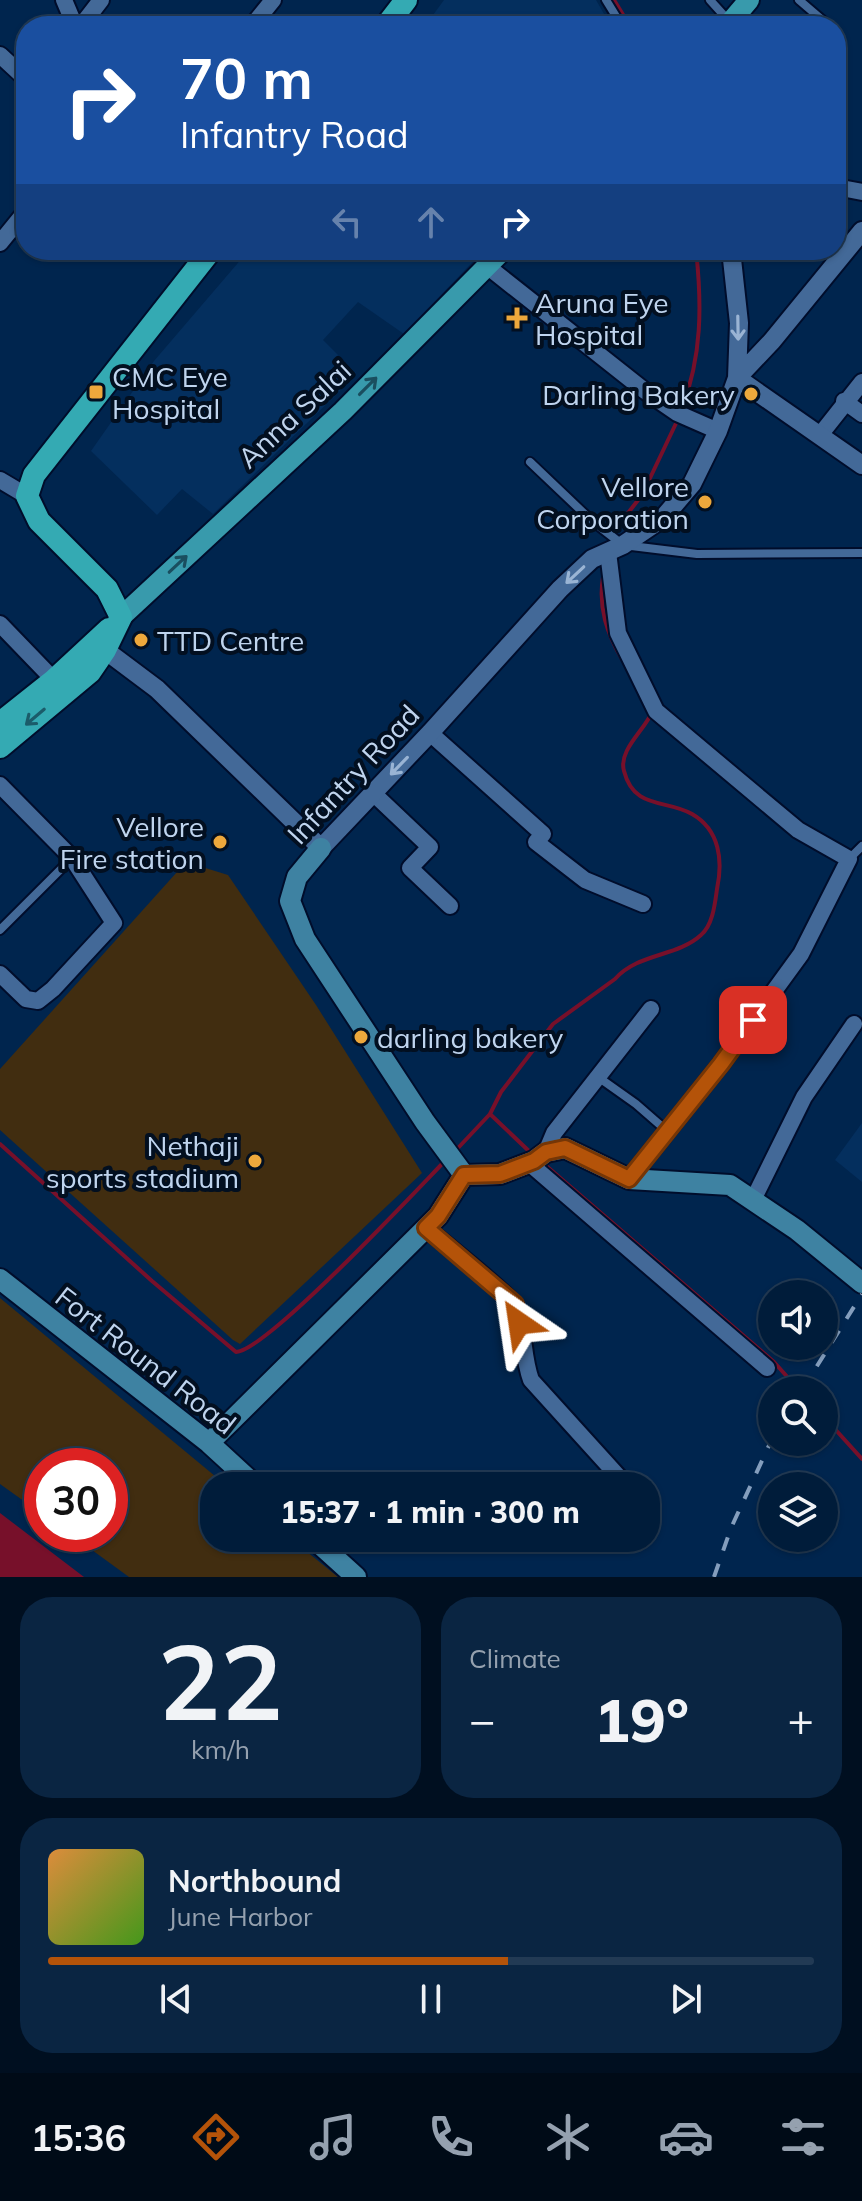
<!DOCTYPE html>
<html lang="en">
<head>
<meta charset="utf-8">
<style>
	body { margin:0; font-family:Mulish,sans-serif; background:#0a2542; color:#f1f3f6; height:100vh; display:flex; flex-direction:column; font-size:30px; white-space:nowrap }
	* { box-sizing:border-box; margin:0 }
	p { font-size:26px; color:#95a1af }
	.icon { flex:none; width:44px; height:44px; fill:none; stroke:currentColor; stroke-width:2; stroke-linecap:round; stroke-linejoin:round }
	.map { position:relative; height:1577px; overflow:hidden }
	.side { display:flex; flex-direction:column; gap:20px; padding:20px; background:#000f20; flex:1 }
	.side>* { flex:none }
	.banner { position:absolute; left:16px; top:16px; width:830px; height:244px; border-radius:32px; box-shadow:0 2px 6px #0004,0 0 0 2px #223a54; background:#1a4fa0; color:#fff; overflow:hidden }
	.buttons { position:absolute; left:758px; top:1280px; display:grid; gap:16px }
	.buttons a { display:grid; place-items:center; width:80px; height:80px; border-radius:50%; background:#001c3a; box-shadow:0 2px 6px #0004,0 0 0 2px #223a54; font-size:40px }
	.speed { position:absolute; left:24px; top:1448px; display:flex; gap:16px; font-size:40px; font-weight:700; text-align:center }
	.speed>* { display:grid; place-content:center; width:104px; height:104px; border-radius:50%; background:#001c3a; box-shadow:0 2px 6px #0004,0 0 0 2px #223a54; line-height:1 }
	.speed .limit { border:12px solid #d22; background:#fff; color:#111 }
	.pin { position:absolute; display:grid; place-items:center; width:68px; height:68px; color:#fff; margin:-34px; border-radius:16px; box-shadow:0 4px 12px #0006 }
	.me { position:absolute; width:88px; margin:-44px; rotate:328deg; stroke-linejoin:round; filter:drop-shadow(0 0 6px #0008) }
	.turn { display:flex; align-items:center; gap:28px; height:168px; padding:0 32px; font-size:36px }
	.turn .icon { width:104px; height:104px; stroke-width:2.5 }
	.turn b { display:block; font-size:56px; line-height:68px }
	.lanes { display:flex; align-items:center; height:76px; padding:0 32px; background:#0003; justify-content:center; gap:40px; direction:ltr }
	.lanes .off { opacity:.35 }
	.big { font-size:60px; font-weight:800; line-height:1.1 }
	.side .widget { flex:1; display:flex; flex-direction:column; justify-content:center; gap:12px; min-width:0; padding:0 28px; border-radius:32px; background:#0a2542 }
	.side .dial { align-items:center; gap:0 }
	.dial b { font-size:104px; line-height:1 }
	.song { display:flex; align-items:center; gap:24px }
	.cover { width:96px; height:96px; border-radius:12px; background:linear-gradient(135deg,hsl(30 70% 55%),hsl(100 70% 35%)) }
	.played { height:8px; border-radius:4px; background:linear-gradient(90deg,#b45309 60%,#223a54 60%) }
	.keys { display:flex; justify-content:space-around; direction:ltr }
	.heat { display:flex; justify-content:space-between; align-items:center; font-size:44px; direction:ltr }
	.side .tiles { flex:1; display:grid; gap:20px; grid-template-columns:1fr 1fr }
	.widget:last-child { grid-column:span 2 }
	.trip { position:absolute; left:200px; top:1472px; width:460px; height:80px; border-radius:32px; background:#001c3a; box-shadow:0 2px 6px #0004,0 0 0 2px #223a54; font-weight:800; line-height:80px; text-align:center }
	.tab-bar { display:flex; height:128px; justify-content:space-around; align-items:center; background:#000b17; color:#95a1af }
	.tab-bar .icon { width:56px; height:56px }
	.tab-bar .current { color:#b45309 }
	.tab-bar b { font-size:36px; color:#f1f3f6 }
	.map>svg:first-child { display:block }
	.built { fill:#042f5e }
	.green { fill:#412d10 }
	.water { fill:#77102a }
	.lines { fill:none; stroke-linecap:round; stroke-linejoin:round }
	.stream { stroke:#77102a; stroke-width:4 }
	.service-casing { stroke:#000d2b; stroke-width:12 }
	.minor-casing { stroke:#000d2b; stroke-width:20 }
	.tertiary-casing { stroke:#000d2b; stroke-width:22 }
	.secondary-casing { stroke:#000d2b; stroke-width:24 }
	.primary-casing { stroke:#000d2b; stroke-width:24 }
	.trunk-casing { stroke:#000d2b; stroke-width:26 }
	.service { stroke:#436998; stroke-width:8 }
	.minor { stroke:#436998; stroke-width:16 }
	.tertiary { stroke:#436998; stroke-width:18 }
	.secondary { stroke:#3e82a2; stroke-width:20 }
	.primary { stroke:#389aac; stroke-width:20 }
	.trunk { stroke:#34aab3; stroke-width:22 }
	.rail { stroke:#849ebd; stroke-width:4; stroke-dasharray:14 14; stroke-linecap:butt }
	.oneway { stroke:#9ab4d4 }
	.oneway2 { stroke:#1a4e5f }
	.oneway3 { stroke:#1b5c6a }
	.route-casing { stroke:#753606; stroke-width:20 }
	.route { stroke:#b45309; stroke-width:14 }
	.poi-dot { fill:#eda83c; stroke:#020f20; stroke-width:3 }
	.labels { text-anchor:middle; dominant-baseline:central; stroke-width:8; stroke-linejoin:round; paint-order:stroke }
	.poi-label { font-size:28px; fill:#bfd4ee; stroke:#020f20; text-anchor:start }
	.street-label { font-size:28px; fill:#bfd4ee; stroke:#020f20 }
</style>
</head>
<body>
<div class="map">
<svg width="862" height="1577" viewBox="0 0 862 1577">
	<rect width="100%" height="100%" fill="#00254e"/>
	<!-- built -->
	<path class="built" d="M444 0H596L611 26H425Z
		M249 250H484L404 334 358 302 323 340 356 373 336 395 213 514 182 489 157 515 91 451 154 361Z
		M862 1123V1182L835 1160Z"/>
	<!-- green -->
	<path class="green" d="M186 862 228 875 316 1005 422 1173 240 1344 233 1340 0 1130V1069Z
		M0 1298 227 1486H214V1538H290L338 1577H129L70 1534H110V1466H42V1514L0 1484Z"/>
	<!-- water -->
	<path class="water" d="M0 1513 84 1577H0Z"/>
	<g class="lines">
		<!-- stream -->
		<path class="stream" d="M614 0 630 26
			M682 408C702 356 702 305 696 250
			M628 513 642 495 679 417
			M603 577C598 608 607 633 622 659
			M0 1144 152 1281 236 1352C266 1351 413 1194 442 1164
			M458 1148 490 1114
			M531 1153 490 1114 501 1092 553 1024 615 979C638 953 677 957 701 935 713 925 715 903 717 889 723 861 720 830 692 814 666 799 634 810 624 771 618 750 645 730 652 712
			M544 1164 774 1362 799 1390
			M824 1417 862 1459"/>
		<defs>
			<path id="service" d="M606 0 622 26
				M710 0 729 21
				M799 0 827 24
				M530 462 591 520 623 545 697 554 862 553
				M849 859 862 846
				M0 930 72 858
				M598 1077 636 1104 667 1131"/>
			<path id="minor" d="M64 0 75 26
				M81 26 101 0
				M252 26 273 0
				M0 55 26 79
				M836 187 862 192
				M0 243 26 211
				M487 266 645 391 677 413 718 431
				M844 401 862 414
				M820 435 862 382
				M0 480 27 496
				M608 552 618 633 656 711 798 830 849 859 801 954 721 1064 629 1179
				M0 624 54 680
				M430 733 543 834 536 842 585 880 643 904
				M0 785 72 858 114 923 53 989 38 1001 26 999 0 974
				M373 793 430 847 410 868 450 906
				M546 1152 554 1133 651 1009
				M529 1163 767 1368
				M753 1200 804 1097 854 1024
				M426 1228C440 1240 510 1295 515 1306 525 1328 522 1356 531 1380L627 1486"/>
			<path id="tertiary" d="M862 231 772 341 737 378 862 465
				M105 650 157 689 321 848 430 733 560 589 592 559 623 545 663 518 692 484 718 431 737 378 739 323 731 250"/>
			<path id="secondary" d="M464 1175 500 1174 534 1161 546 1152 565 1148 629 1179 730 1185 797 1230 862 1283
				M0 1279 209 1443 256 1486
				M209 1443 438 1216 464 1175 425 1122 305 939 290 901 297 877 321 848
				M313 1538 356 1577"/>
			<path id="primary" d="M727 26 749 0
				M121 617 343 411 503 250"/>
			<path id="trunk" d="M386 26 406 0
				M121 617 107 589 39 521 27 496 34 475 211 250
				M0 723 54 680 109 629
				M0 747 90 672 105 650 121 617"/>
		</defs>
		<!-- service casing -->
		<use href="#service" class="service-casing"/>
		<!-- minor casing -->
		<use href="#minor" class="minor-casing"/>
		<!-- tertiary casing -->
		<use href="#tertiary" class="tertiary-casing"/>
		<!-- secondary casing -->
		<use href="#secondary" class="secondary-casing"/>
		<!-- primary casing -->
		<use href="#primary" class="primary-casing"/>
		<!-- trunk casing -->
		<use href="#trunk" class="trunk-casing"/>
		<!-- service -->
		<use href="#service" class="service"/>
		<!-- minor -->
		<use href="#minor" class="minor"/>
		<!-- tertiary -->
		<use href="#tertiary" class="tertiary"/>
		<!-- secondary -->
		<use href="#secondary" class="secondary"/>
		<!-- primary -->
		<use href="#primary" class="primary"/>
		<!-- trunk -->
		<use href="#trunk" class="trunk"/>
		<!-- rail -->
		<path class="rail" d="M802 1390 862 1294
			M714 1577 731 1528 772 1439"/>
	</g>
	<!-- one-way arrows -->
	<defs><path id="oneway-shaft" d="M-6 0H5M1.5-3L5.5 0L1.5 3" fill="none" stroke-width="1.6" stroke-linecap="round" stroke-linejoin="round" transform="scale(2)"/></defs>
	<g class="oneway">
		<use href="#oneway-shaft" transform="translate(738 328) rotate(89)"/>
		<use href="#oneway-shaft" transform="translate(575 575) rotate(137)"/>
		<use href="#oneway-shaft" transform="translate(399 766) rotate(134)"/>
	</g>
	<g class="oneway2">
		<use href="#oneway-shaft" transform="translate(368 386) rotate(-45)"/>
		<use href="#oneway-shaft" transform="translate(178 564) rotate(-43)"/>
	</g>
	<use class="oneway3" href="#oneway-shaft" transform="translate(35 717) rotate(140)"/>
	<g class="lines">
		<defs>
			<path id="route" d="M519 1323 515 1304 426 1228 438 1216 464 1175 500 1174 534 1161 546 1152 565 1148 629 1179 721 1064 753 1020"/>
		</defs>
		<!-- route casing -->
		<use href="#route" class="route-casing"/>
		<!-- route -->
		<use href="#route" class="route"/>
	</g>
	<!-- markers -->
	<g class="poi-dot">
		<path d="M513 306h8v8h8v8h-8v8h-8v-8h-8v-8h8z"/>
		<rect x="88" y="384" width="16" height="16" rx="4"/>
		<circle cx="751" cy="394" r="8"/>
		<circle cx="705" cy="502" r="8"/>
		<circle cx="141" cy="640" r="8"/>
		<circle cx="220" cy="842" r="8"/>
		<circle cx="361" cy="1037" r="8"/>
		<circle cx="255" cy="1161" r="8"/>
	</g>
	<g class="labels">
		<!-- poi labels -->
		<g class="poi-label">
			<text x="535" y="302">Aruna Eye<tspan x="535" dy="32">Hospital</tspan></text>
			<text x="112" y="376">CMC Eye<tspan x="112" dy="32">Hospital</tspan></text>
			<text x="735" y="394" text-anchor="end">Darling Bakery</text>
			<text x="689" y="486" text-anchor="end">Vellore<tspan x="689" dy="32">Corporation</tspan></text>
			<text x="157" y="640">TTD Centre</text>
			<text x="204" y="826" text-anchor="end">Vellore<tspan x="204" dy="32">Fire station</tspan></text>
			<text x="377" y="1037">darling bakery</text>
			<text x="239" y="1145" text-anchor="end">Nethaji<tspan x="239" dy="32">sports stadium</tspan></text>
		</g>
		<!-- street labels -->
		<g class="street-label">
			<text transform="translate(294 414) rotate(-43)">Anna Salai</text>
			<text transform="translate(353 774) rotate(-47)">Infantry Road</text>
			<text transform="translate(146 1360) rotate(38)">Fort Round Road</text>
		</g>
	</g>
</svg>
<div class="buttons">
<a><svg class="icon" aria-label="sound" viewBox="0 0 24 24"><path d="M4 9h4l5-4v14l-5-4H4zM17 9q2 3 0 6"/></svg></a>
<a><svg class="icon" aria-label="search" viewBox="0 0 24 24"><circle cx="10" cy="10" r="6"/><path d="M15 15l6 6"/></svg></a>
<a><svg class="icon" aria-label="layers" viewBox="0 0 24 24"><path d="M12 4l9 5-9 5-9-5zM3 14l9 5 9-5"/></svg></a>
</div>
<div class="speed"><div class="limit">30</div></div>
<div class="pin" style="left:753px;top:1020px;background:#d93025"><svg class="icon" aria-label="arrive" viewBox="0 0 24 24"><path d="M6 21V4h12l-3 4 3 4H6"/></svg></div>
<svg class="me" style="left:519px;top:1323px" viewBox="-20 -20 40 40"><path d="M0-17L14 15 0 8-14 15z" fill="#b45309" stroke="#fff" stroke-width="4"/></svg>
<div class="trip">15:37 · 1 min · 300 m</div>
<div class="banner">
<div class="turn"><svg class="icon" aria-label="right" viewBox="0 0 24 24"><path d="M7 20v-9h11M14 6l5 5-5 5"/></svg><div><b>70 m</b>Infantry Road</div></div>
<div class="lanes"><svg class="icon off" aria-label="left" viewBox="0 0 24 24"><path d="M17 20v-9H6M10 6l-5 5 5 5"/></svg><svg class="icon off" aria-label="ahead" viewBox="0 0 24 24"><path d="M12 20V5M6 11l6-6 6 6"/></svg><svg class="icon" aria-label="right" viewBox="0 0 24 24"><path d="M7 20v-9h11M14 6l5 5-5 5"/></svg></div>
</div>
</div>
<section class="side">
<div class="tiles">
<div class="widget dial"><b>22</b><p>km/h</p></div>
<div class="widget"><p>Climate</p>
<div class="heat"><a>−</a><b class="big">19°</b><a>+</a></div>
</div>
<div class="widget">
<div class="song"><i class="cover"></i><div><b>Northbound</b><p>June Harbor</p></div></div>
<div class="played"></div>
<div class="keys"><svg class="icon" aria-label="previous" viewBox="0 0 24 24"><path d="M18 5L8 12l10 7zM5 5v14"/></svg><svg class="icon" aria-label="pause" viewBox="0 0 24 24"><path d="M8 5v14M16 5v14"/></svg><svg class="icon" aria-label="next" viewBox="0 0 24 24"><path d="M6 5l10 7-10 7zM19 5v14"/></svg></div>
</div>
</div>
</section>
<nav class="tab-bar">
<b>15:36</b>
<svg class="icon current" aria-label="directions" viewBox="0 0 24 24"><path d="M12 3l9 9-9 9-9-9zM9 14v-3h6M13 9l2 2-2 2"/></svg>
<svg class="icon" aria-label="music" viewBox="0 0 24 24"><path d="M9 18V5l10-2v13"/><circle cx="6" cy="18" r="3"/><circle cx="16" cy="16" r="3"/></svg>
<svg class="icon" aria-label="phone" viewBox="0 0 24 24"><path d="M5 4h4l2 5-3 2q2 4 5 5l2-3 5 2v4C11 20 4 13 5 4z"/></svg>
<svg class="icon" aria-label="climate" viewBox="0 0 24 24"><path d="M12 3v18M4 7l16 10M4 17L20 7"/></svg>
<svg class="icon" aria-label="car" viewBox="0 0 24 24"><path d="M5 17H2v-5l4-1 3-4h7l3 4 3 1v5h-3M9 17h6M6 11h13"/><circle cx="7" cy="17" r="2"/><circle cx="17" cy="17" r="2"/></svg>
<svg class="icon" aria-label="filters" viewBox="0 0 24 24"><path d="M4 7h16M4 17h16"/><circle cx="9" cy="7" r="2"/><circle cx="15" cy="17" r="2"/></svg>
</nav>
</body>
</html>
